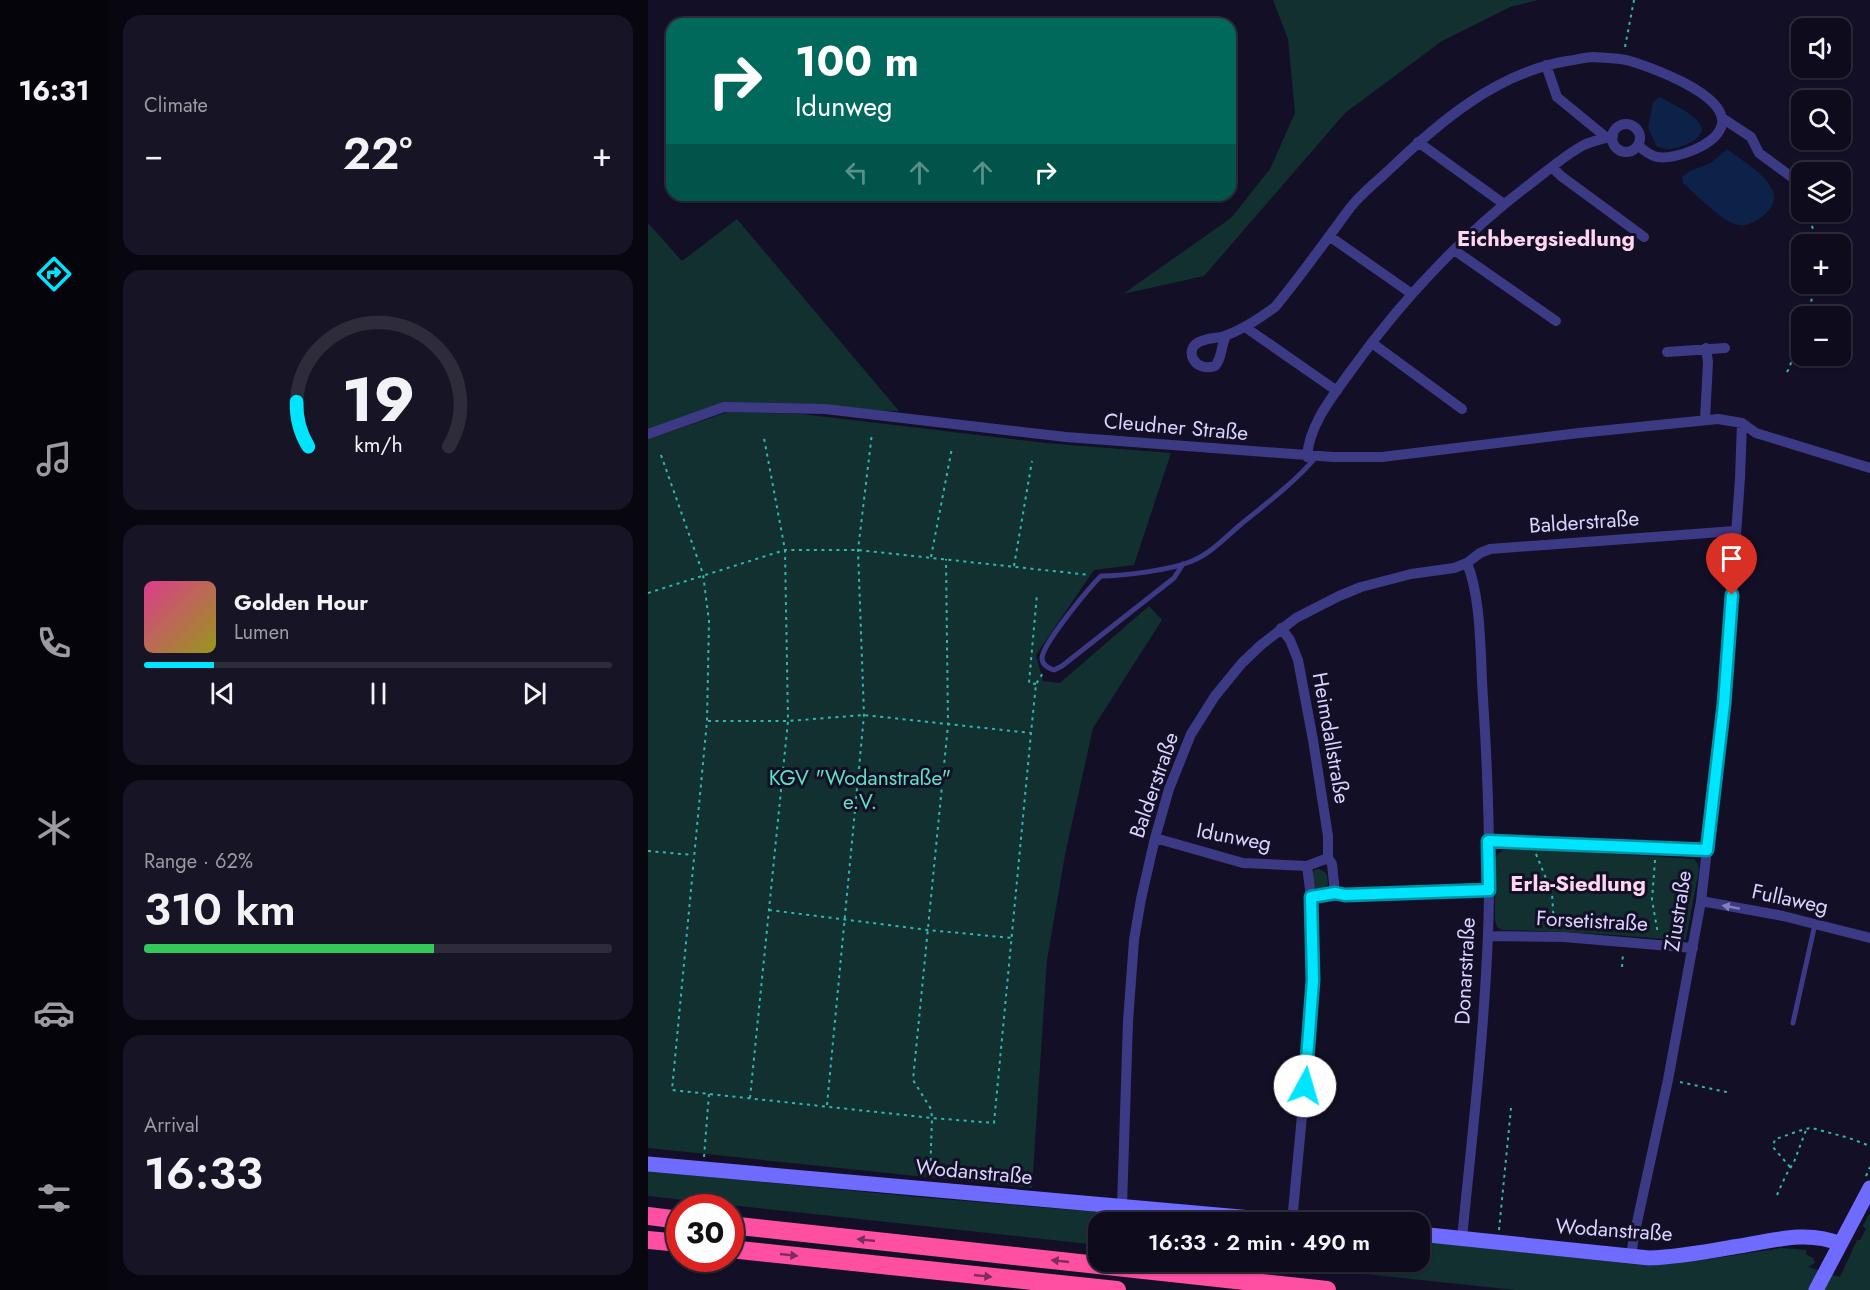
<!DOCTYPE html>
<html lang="en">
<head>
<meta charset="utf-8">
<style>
	body { margin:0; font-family:Jost,sans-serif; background:#171425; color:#f1f3f6; height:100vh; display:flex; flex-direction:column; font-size:22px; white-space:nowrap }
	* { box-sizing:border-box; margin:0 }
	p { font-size:20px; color:#9b9ba3 }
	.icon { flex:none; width:33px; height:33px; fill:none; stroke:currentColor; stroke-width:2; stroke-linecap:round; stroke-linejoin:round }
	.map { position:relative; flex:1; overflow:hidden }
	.side { display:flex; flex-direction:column; gap:15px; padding:15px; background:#08060f; width:540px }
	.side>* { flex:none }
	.banner { position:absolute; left:18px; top:18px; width:570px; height:183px; border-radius:18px; box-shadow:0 2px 4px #0004,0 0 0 2px #2e2b3b; background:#00695c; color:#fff; overflow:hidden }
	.fabs { position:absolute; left:1143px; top:18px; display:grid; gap:12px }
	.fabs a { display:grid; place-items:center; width:60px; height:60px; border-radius:12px; background:#0e0b1c; box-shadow:0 2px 4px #0004,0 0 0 2px #2e2b3b; font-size:30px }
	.speed { position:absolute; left:18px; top:1194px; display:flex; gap:12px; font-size:30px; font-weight:700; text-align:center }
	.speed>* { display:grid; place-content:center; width:78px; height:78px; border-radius:50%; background:#0e0b1c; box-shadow:0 2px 4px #0004,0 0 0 2px #2e2b3b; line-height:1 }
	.speed .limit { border:9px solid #d22; background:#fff; color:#111 }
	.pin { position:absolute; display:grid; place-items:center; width:51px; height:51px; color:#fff; margin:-62px -26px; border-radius:50% 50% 50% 0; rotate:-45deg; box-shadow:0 0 6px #0007 }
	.pin .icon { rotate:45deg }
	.me { position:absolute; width:66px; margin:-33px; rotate:6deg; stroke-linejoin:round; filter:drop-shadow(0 0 4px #0008) }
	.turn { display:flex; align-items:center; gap:21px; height:126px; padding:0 30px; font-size:27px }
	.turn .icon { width:78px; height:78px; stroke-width:2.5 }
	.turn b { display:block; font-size:42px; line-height:51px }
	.lanes { display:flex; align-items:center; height:57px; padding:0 30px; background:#0003; justify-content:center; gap:30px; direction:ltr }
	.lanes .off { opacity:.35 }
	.big { font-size:45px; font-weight:600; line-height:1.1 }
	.side .widget { flex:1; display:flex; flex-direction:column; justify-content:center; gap:9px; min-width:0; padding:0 21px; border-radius:18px; background:#171425 }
	.side .dial { align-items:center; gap:0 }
	.dial svg { height:156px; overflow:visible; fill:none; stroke:#2e2b3b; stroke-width:7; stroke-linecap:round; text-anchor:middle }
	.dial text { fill:#f1f3f6; stroke:none }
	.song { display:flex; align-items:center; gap:18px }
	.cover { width:72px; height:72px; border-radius:9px; background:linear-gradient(135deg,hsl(330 70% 55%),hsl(60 70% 35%)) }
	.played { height:6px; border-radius:3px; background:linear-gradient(90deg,#00e5ff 15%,#2e2b3b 15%) }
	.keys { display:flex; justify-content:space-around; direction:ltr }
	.heat { display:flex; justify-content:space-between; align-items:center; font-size:33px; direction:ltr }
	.charge { height:9px; border-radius:4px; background:linear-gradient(90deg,#34c759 62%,#2e2b3b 0) }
	.trip { position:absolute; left:440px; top:1212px; width:342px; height:60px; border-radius:18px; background:#0e0b1c; box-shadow:0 2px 4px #0004,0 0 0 2px #2e2b3b; font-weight:600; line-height:60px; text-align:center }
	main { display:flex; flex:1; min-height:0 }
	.dock { display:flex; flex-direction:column; width:108px; justify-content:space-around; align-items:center; background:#06040b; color:#9b9ba3 }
	.dock .icon { width:42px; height:42px }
	.dock .active { color:#00e5ff }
	.dock b { font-size:27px; color:#f1f3f6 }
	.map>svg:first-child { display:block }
	.green { fill:#12302f }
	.water { fill:#0c2248 }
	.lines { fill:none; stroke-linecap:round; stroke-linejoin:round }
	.path { stroke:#2fb8b0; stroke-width:2; stroke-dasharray:3 4.5; stroke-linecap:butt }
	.lane { stroke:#3d3a85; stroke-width:5 }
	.street { stroke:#3d3a85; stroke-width:10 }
	.secondary { stroke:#6f6bff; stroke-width:15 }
	.highway { stroke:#ff4fa3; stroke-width:18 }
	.oneway { fill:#837fbc }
	.oneway2 { fill:#7d2c5e }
	.route-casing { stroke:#0095a6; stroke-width:15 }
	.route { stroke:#00e5ff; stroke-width:10 }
	.labels { text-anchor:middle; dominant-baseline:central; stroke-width:6; stroke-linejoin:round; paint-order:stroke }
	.street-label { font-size:21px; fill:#d9d4ff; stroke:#130f26 }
	.park-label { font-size:21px; fill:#5fe0c0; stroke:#130f26 }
	.neighbourhood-label { font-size:22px; font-weight:bold; fill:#ffd6f0; stroke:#130f26 }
</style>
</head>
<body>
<main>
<nav class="dock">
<b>16:31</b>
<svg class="icon active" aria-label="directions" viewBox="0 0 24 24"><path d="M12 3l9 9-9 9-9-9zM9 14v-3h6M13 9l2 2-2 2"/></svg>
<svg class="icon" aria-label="music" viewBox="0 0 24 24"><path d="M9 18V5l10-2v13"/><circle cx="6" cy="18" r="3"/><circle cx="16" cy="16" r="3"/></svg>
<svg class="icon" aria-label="phone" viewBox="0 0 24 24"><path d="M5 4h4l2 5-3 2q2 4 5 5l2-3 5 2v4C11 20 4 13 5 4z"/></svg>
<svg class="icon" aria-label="climate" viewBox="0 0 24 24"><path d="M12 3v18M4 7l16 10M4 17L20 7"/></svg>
<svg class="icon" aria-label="car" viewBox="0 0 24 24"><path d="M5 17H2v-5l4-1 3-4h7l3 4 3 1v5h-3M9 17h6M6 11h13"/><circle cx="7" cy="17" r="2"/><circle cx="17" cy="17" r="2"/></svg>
<svg class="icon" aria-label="filters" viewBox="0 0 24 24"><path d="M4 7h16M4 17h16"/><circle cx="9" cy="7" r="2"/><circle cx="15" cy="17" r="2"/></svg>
</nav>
<section class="side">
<div class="widget"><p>Climate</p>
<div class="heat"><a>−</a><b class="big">22°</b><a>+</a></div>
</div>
<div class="widget dial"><svg viewBox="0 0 100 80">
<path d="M14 69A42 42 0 1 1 86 69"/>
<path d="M14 69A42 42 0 0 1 8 46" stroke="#00e5ff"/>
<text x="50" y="56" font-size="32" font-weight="700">19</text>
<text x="50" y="72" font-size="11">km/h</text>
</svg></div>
<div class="widget">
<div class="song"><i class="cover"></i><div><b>Golden Hour</b><p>Lumen</p></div></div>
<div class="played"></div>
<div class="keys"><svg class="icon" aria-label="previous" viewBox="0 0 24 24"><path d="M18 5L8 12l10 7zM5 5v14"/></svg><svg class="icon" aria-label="pause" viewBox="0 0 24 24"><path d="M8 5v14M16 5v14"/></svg><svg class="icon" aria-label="next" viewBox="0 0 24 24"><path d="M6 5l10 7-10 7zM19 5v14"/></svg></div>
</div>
<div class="widget"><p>Range · 62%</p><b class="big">310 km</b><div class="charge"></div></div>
<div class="widget"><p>Arrival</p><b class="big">16:33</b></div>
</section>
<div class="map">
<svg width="1222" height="1290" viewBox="0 0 1222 1290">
	<rect width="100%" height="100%" fill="#130f26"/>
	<!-- green -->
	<path class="green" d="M625 0H890L862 7 794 41 697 113 556 276 475 294 583 218 622 169 647 113 640 39Z
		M89 219 251 411 76 407 0 430V223L34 261Z
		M80 412 154 414 398 443 523 453 486 565 446 570 388 655 395 681 412 683 501 606 514 620 445 728 417 855 399 960 384 1188 0 1148V439Z
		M867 848 1046 859 1050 864 1051 870 1038 939 1035 941C975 935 915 931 854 930L849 927 847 920V862L849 854 856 850Z
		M670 869 676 871 679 875 680 885 672 889 667 888 664 876 666 870Z
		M0 1171 281 1198 573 1222H450V1245L0 1196Z
		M1222 1212V1290H867L604 1262H771V1241L1002 1266 1062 1259 1133 1248 1159 1250 1158 1254 1165 1258 1167 1263 1160 1267 1192 1277 1209 1240H1212L1218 1229 1215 1226Z"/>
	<!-- water -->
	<path class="water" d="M1011 97C1021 102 1049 115 1053 126 1059 139 1029 150 1018 149 1017 149 1011 147 1009 147L1000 128 1005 102Z
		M1079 149C1098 164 1148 190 1115 216 1108 221 1099 227 1090 225 1076 223 1046 193 1035 183L1034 177 1042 171 1063 163Z"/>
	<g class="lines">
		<!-- path -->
		<path class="path" d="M977 47 986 0
			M1147 187 1154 201
			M1158 212 1166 231 1168 244
			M1159 316 1168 284
			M1139 372C1147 359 1144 341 1154 325
			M13 455 55 574 61 621 59 721 24 1090 284 1118 346 1123 383 733 388 684 395 673
			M283 557 304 448
			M366 566 384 461
			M0 593 137 550H210L442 575
			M388 684 381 683 389 594
			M60 721H140L216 715 383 733
			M0 851 45 855
			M888 854 904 893 906 926
			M1007 860 1004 900 1010 934
			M121 910 280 930 364 938
			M974 967 975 953
			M1032 1082 1083 1093
			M102 1098 140 721 137 550 116 438
			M179 1105 216 715 210 550 224 433
			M56 1157 61 1094
			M1142 1167 1125 1147 1127 1139C1139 1136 1152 1129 1164 1128L1201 1138 1222 1146
			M282 1176 284 1118 283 1109 265 1080 300 725 298 559
			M1218 1176 1222 1167
			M1129 1195 1138 1175 1146 1162 1158 1130
			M851 1230 863 1108"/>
		<!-- lane -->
		<path class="lane" d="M535 564 526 578 414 666 406 670C400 668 394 665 394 658 395 643 441 588 453 576 476 576 523 570 544 561 562 554 578 537 592 525 619 503 646 483 668 457
			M1145 1023 1167 924"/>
		<!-- street -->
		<path class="street" d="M898 65 909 97 959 138
			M1074 118 1103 137 1111 153 1145 178
			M964 138a14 14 0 1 1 28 0a14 14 0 1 1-28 0Z
			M770 142 856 204
			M904 167 913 176 996 237
			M681 236 764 294
			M806 250 908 321
			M597 327 689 391
			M578 336C572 347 575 357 567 366 547 373 535 350 551 342 560 337 570 339 579 335 596 329 612 318 627 307 647 283 666 257 685 231 692 222 699 211 707 202 717 191 729 181 740 171 790 123 848 73 919 61 928 60 937 57 946 57 956 58 968 58 978 60 1001 66 1079 94 1074 124 1070 145 1027 160 1009 157 1001 155 995 150 990 145
			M724 343 814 409
			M1019 352 1077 348
			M1057 420 1060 362 1058 348
			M0 434 76 407 177 409 418 437 685 457H734L931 433 1070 419 1094 423 1108 433 1222 468
			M659 457C661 425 684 397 702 372 753 301 812 237 882 184 899 171 916 156 934 146 943 141 955 139 965 136
			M633 628 642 640 650 660 665 740 680 836V858L684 864 687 893 663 897 665 980 664 1009 644 1222
			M507 838 595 863 659 866
			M840 841 1059 850
			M687 893 697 895 841 890
			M663 897 659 866 680 858
			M1053 901 1135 916 1222 938
			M840 936 916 937 1045 948
			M474 1206 480 1021 486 940 493 899 507 838 521 789 543 734 567 696 594 663 613 645 648 618 691 596 713 587 763 574 806 568 819 563 832 553 842 549 1087 531
			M814 1238C824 1137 836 1036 840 934 843 856 840 776 835 698 832 657 834 600 819 563
			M983 1257 986 1236 1020 1080 1053 901 1076 704 1092 478 1094 423"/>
		<!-- secondary -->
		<path class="secondary" d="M0 1164 648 1222
			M771 1234 1001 1258C1030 1257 1057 1252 1085 1247 1120 1242 1159 1229 1192 1244
			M1168 1290 1222 1188"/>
		<!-- highway -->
		<path class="highway" d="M0 1216 32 1220
			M82 1225 679 1290
			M0 1240 32 1243
			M82 1249 469 1290"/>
	</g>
	<!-- one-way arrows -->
	<defs><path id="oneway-solid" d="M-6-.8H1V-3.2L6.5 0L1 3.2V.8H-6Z" transform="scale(1.5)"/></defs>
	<use class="oneway" href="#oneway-solid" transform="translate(1083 907) rotate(-170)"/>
	<g class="oneway2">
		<use href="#oneway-solid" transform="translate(218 1240) rotate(-174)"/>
		<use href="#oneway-solid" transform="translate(141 1255) rotate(6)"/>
		<use href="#oneway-solid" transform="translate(412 1261) rotate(-174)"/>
		<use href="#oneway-solid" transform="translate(335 1276) rotate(6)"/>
	</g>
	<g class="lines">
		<defs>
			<path id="route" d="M657 1086 665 980 663 897 687 893 697 895 841 890 840 841 1059 850 1076 704 1084 595"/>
		</defs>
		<!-- route casing -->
		<use href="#route" class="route-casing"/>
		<!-- route -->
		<use href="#route" class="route"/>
	</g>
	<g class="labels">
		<!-- street labels -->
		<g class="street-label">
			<text transform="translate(528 427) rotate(5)">Cleudner Straße</text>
			<text transform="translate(936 522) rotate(-4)">Balderstraße</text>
			<text transform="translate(683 738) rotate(80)">Heimdallstraße</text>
			<text transform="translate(506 785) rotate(-71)">Balderstraße</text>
			<text transform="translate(586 837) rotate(11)">Idunweg</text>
			<text transform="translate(1142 899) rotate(12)">Fullaweg</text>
			<text transform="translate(1030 911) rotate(-81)">Ziustraße</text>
			<text transform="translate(944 921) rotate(3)">Forsetistraße</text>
			<text transform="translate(817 971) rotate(-87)">Donarstraße</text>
			<text transform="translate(326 1172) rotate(5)">Wodanstraße</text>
			<text transform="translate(966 1230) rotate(4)">Wodanstraße</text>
		</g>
		<!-- park labels -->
		<g class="park-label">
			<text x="212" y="778">KGV "Wodanstraße"<tspan x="212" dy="24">e.V.</tspan></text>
		</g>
		<!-- neighbourhood labels -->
		<g class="neighbourhood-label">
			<text x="898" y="238">Eichbergsiedlung</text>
			<text x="930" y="883">Erla-Siedlung</text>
		</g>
	</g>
</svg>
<div class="fabs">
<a><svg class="icon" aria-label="sound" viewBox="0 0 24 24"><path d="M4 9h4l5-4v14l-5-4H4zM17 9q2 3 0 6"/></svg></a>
<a><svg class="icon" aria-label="search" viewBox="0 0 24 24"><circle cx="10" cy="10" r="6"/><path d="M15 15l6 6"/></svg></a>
<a><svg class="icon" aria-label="layers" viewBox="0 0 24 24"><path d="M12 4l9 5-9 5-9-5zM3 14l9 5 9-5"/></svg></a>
<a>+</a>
<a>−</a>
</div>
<div class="speed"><div class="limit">30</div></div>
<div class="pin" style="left:1084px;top:595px;background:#d93025"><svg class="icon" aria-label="arrive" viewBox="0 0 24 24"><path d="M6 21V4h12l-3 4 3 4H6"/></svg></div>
<svg class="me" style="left:657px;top:1086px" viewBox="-20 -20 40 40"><circle r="19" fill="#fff"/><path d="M0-13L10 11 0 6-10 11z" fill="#00e5ff"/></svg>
<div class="trip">16:33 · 2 min · 490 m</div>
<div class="banner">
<div class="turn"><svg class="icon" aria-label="right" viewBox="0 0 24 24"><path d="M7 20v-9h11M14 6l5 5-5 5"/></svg><div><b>100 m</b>Idunweg</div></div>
<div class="lanes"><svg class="icon off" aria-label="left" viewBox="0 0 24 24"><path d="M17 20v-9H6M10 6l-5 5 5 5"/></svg><svg class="icon off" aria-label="ahead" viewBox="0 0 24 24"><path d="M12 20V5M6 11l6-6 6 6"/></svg><svg class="icon off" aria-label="ahead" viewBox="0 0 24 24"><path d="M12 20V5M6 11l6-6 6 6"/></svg><svg class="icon" aria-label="right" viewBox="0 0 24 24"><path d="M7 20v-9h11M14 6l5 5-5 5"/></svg></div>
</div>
</div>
</main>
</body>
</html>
